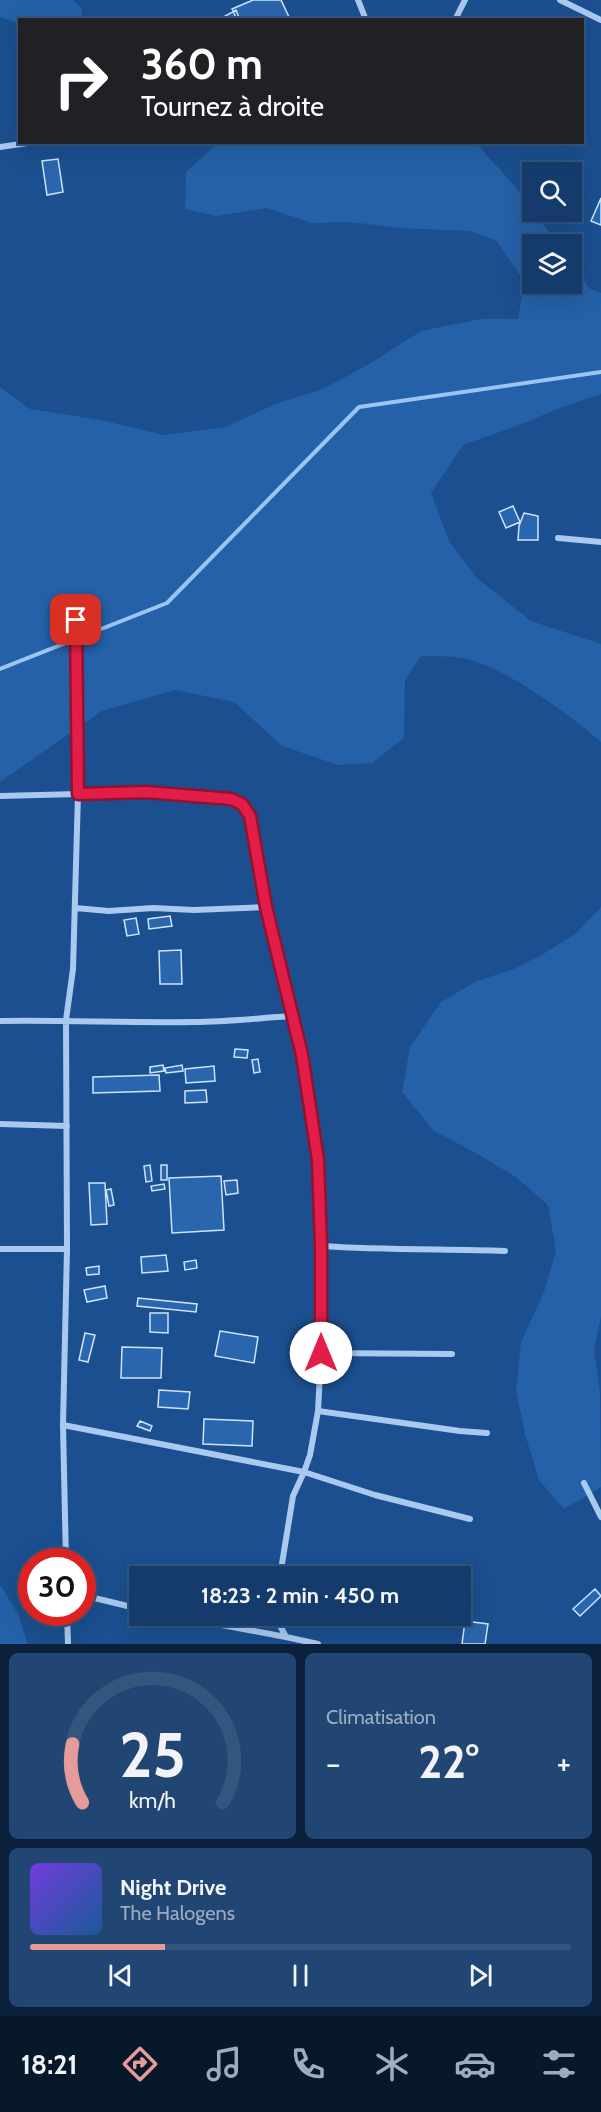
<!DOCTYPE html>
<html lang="fr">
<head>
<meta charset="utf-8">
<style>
	body { margin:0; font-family:Cabin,sans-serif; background:#214673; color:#f1f3f6; height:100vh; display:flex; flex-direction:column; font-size:22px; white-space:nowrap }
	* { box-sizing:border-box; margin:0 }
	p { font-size:20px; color:#9dadc1 }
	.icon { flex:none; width:33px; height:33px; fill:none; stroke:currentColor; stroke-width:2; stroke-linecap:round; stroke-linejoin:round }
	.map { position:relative; height:1644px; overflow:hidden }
	.details { display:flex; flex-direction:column; gap:9px; padding:9px; background:#0b203b; flex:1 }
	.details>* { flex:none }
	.top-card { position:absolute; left:18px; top:18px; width:566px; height:126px; border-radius:0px; box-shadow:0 6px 24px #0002,0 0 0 2px #33557e; background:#202124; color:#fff; overflow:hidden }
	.controls { position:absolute; left:522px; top:162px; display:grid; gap:12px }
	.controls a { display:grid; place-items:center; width:60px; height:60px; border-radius:0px; background:#143b6b; box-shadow:0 6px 24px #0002,0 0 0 2px #33557e; font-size:30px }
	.speed { position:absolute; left:18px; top:1548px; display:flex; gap:12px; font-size:30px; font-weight:700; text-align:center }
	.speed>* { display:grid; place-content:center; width:78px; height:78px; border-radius:50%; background:#143b6b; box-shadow:0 6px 24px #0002,0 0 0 2px #33557e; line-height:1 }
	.speed .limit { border:9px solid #d22; background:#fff; color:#111 }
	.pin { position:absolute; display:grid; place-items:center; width:51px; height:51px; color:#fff; margin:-26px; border-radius:12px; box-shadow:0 3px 9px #0006 }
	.me { position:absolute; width:66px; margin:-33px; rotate:0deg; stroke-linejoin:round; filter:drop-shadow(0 0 4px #0008) }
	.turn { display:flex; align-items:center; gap:21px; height:126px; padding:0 24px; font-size:27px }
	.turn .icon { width:78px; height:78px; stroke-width:2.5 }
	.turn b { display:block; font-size:42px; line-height:51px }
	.big { font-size:45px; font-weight:700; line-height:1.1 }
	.details .card { flex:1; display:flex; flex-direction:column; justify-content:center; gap:9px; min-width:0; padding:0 21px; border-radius:9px; background:#214673 }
	.details .dial { align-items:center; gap:0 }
	.dial svg { height:156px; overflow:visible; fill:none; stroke:#33557e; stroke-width:7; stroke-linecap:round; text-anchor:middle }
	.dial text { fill:#f1f3f6; stroke:none }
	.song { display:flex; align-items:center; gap:18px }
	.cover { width:72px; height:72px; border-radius:9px; background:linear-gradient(135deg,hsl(260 70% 55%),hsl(210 70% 35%)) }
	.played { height:6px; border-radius:3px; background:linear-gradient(90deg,#e69b98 25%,#33557e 25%) }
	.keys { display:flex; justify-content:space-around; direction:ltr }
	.heat { display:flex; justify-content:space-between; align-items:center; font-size:33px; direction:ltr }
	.details .tiles { flex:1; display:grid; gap:9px; grid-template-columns:1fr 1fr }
	.card:last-child { grid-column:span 2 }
	.trip { position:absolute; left:129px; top:1566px; width:342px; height:60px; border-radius:0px; background:#143b6b; box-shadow:0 6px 24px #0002,0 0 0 2px #33557e; font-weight:700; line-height:60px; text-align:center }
	.menu { display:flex; height:96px; justify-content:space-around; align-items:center; background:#08182b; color:#9dadc1 }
	.menu .icon { width:42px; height:42px }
	.menu .current { color:#e69b98 }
	.menu b { font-size:27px; color:#f1f3f6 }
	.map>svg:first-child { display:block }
	.green { fill:#2461a8 }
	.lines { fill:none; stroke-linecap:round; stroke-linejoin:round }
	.stream { stroke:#9cc4f0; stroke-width:4 }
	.building { fill:#2a66ad; stroke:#cfe3fa; stroke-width:1.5 }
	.street { stroke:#a9c9ee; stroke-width:6 }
	.route-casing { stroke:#92132f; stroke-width:15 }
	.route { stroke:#e11d48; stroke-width:10 }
</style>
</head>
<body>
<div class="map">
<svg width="601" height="1644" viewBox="0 0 601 1644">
	<rect width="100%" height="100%" fill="#1b4f8f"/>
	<!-- green -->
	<path class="green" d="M0 0H73L82 9V19L20 20 19 23 0 17Z
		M218 143H476L526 199 532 212H535L557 244H532V284H572V264L590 289 601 293V394L565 406 519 425 463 445 431 493 449 541 477 578 531 621 601 644V742C572 716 501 664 462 658 449 656 434 656 421 656L405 680 404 738 372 763 338 765 282 746 234 702 175 690 102 711 0 782V387L30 409 101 420 164 435 225 427 278 403 323 389 369 364 421 331 481 319H518L524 281 496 240 469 231 400 228 350 222 312 223 267 208 216 216 185 209 186 172Z
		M601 907V1317L594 1348 600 1393 601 1487 564 1509 539 1480 525 1434 516 1390 521 1342 544 1292 556 1251 548 1205 516 1177 476 1153 434 1131 402 1092 410 1047 441 1002 477 981 514 969 545 953 576 933Z
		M0 1585 17 1612 28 1644H0Z"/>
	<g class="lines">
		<!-- stream -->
		<path class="stream" d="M0 669 167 603 359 407 601 372"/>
	</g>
	<!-- building -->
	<path class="building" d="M253 0H281L289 17 283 20H237L232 9Z
		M236 10 240 20H218Z
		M58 159 63 192 47 195 42 161Z
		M601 198V225L591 221Z
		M513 506 520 522 506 528 499 512Z
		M524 513 538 516V540H518L519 526Z
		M170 916 172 926 149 929 148 919Z
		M136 918 139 934 127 936 124 920Z
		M181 950 182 984H160L159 951Z
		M235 1049 248 1050 247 1058 234 1057Z
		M258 1059 260 1072 254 1073 252 1060Z
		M163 1065 164 1071 150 1073V1067Z
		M182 1065 183 1071 166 1073 165 1068Z
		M214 1066 215 1081 186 1083 185 1069Z
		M159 1075 160 1091 93 1093V1077Z
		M206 1090 207 1102 185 1103V1091Z
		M150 1165 152 1181 146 1182 144 1166Z
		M161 1165H167V1180H161Z
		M221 1176 224 1230 172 1233 169 1178Z
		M237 1180 238 1193 226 1195 224 1181Z
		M89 1183H105L107 1224 91 1225Z
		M164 1184 165 1189 152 1191 151 1186Z
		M111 1189 114 1205 109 1206 106 1190Z
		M166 1255 168 1271 142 1273 141 1257Z
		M196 1260 197 1268 185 1270 184 1262Z
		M99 1266V1274L87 1275 86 1268Z
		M105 1286 107 1298 87 1302 84 1290Z
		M138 1298 197 1304 196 1312 137 1306Z
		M150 1313H168V1333L150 1332Z
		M220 1331 258 1337 254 1363 215 1356Z
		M85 1333 95 1335 88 1362 79 1360Z
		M122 1347 162 1348 161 1378H121Z
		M159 1390 190 1392 188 1409 158 1407Z
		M204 1419 253 1421 252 1446 203 1444Z
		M140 1421 152 1426 150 1431 137 1426Z
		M595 1589 601 1596 580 1616 573 1609Z
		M465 1621 488 1624 485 1644H462Z"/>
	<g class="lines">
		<!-- street -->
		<path class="street" d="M358 0 366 20
			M560 0 601 20
			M455 20 465 0
			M0 147 34 142
			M558 538 601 542
			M0 796 78 794 76 620
			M75 908 109 911 153 908 194 910 265 907
			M0 1021C65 1020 130 1023 194 1022 227 1022 259 1018 291 1016
			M0 1124 67 1126
			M0 1249H67
			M321 1353V1246C383 1250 444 1249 505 1251
			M318 1411 321 1353 452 1354
			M63 1425 304 1472 310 1455 318 1411 460 1431 487 1433
			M584 1483 601 1517
			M66 1562 63 1425 67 1249 66 1020 73 969 78 794 146 792 231 799 242 804 250 816 265 907 302 1055 318 1160 321 1246
			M280 1576 293 1496 304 1472 375 1495 470 1519
			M82 1595 140 1609
			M67 1612 68 1644
			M174 1616 286 1637
			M275 1616 286 1637 318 1644"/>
	</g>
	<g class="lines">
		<defs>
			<path id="route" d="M76 620 78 794 146 792 231 799 242 804 250 816 266 907 302 1055 318 1160 321 1246V1353"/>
		</defs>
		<!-- route casing -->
		<use href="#route" class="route-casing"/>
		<!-- route -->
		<use href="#route" class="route"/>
	</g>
</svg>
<div class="controls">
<a><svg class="icon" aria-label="search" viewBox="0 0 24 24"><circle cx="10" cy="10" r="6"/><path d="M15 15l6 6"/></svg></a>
<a><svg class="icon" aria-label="layers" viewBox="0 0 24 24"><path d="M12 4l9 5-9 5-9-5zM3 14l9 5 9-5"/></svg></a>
</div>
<div class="speed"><div class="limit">30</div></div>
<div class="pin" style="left:76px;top:620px;background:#d93025"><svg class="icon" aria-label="arrive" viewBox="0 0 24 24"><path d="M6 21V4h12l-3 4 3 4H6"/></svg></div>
<svg class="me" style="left:321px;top:1353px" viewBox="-20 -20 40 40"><circle r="19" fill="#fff"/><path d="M0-13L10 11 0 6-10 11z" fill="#e11d48"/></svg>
<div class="trip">18:23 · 2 min · 450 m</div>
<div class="top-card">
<div class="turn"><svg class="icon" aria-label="right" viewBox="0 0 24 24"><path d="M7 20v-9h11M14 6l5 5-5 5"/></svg><div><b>360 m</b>Tournez à droite</div></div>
</div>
</div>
<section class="details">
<div class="tiles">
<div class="card dial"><svg viewBox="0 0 100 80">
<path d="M14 69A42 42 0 1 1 86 69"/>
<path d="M14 69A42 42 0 0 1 9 39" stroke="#e69b98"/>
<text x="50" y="56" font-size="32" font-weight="700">25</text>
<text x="50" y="72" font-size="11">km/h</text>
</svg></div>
<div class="card"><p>Climatisation</p>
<div class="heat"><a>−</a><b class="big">22°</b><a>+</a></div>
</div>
<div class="card">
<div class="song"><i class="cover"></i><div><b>Night Drive</b><p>The Halogens</p></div></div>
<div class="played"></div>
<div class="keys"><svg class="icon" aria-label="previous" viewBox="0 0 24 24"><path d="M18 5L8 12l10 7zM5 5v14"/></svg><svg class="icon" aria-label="pause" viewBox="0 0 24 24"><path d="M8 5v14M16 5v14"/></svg><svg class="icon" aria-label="next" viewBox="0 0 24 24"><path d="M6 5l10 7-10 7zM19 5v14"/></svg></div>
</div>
</div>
</section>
<nav class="menu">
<b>18:21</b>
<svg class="icon current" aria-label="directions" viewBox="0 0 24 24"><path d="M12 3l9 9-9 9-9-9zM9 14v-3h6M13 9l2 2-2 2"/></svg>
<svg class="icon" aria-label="music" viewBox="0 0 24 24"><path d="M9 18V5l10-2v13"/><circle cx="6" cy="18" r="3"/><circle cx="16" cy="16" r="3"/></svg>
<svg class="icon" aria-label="phone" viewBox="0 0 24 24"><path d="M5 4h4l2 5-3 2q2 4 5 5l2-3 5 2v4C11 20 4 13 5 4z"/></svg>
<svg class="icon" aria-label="climate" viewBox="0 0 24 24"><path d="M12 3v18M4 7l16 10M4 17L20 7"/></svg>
<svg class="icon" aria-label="car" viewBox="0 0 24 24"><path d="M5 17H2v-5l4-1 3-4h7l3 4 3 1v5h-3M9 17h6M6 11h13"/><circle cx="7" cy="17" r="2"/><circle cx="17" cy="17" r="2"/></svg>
<svg class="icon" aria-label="filters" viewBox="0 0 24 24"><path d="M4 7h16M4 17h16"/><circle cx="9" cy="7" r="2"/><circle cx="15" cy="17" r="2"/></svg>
</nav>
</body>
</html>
